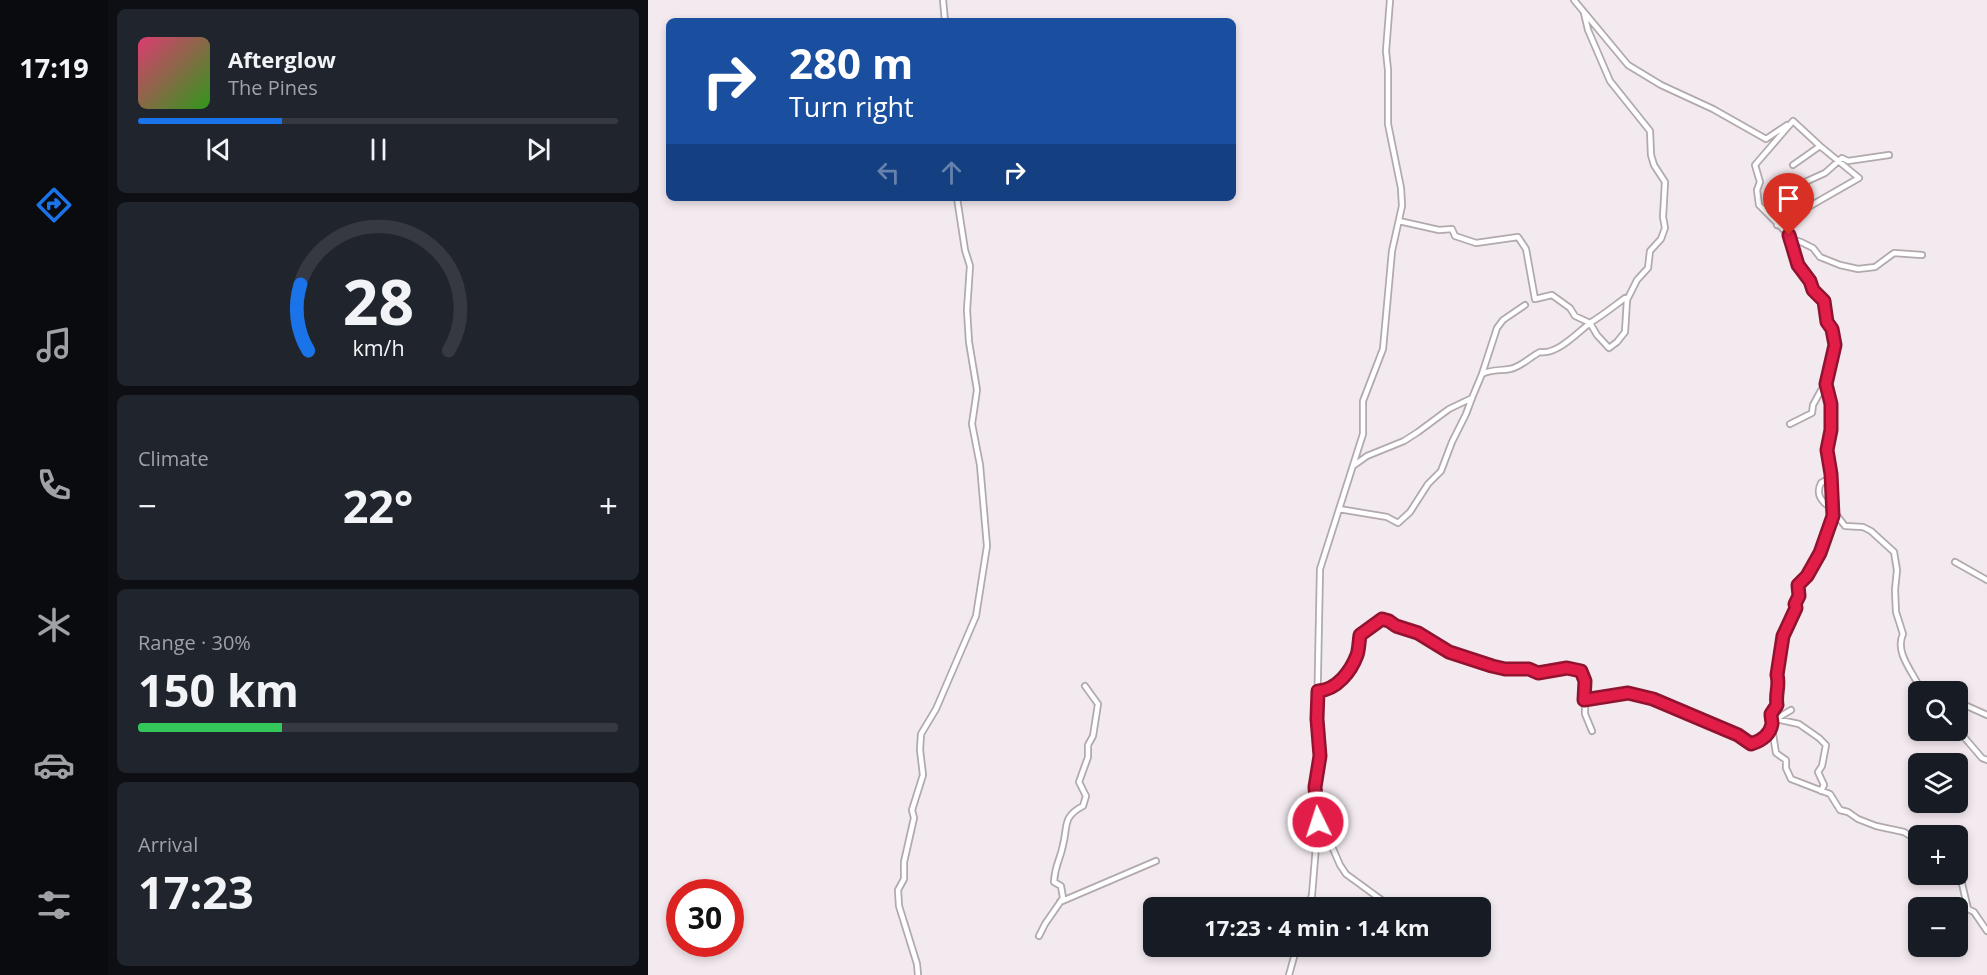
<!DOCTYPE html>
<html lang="en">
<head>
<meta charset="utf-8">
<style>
	body { margin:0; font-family:"Open Sans",sans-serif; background:#20242c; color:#f1f3f6; height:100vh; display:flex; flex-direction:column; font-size:22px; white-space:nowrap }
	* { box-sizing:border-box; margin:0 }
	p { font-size:20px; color:#9ea1a6 }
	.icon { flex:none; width:33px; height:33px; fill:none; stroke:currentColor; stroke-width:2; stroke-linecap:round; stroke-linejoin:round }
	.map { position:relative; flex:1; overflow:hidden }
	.details { display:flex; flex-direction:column; gap:9px; padding:9px; background:#0d0f14; width:540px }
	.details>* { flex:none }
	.hud { position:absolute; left:18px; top:18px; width:570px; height:183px; border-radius:9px; box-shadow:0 3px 9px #0003; background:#1a4fa0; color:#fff; overflow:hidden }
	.fabs { position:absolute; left:1260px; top:681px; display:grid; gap:12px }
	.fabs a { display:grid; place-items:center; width:60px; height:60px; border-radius:9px; background:#171b24; box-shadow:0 3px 9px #0003; font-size:30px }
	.speed { position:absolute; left:18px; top:879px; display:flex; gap:12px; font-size:30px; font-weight:700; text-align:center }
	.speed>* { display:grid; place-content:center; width:78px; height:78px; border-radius:50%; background:#171b24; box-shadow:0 3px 9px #0003; line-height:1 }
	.speed .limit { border:9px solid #d22; background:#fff; color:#111 }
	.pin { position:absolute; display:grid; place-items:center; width:51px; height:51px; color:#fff; margin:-62px -26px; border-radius:50% 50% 50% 0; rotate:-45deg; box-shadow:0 0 6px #0007 }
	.pin .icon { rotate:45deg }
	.me { position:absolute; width:66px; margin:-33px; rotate:356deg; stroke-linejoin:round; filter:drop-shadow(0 0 4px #0008) }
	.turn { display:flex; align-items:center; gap:21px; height:126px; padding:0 24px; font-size:27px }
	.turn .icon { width:78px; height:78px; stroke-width:2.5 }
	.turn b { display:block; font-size:42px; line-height:51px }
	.lanes { display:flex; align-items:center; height:57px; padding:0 24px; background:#0003; justify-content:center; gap:30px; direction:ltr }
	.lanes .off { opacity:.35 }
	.big { font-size:45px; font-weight:700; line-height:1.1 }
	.details .card { flex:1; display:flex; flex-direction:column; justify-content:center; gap:9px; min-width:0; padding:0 21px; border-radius:9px; background:#20242c }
	.details .dial { align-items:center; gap:0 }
	.dial svg { height:156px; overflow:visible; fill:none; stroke:#363941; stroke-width:7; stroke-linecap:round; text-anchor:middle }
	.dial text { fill:#f1f3f6; stroke:none }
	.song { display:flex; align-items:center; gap:18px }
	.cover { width:72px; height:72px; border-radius:9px; background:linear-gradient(135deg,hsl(340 70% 55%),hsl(110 70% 35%)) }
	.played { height:6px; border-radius:3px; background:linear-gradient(90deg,#1a73e8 30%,#363941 30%) }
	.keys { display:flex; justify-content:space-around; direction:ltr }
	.heat { display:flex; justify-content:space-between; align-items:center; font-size:33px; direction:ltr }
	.charge { height:9px; border-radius:4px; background:linear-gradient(90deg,#34c759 30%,#363941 0) }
	.trip { position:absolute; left:495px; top:897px; width:348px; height:60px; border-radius:9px; background:#171b24; box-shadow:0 3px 9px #0003; font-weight:700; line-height:60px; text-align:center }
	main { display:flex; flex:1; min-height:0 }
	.tabs { display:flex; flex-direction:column; width:108px; justify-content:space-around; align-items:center; background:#090b0e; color:#9ea1a6 }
	.tabs .icon { width:42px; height:42px }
	.tabs .current { color:#1a73e8 }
	.tabs b { font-size:27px; color:#f1f3f6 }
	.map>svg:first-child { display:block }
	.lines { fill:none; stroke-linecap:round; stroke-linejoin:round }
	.minor-casing { stroke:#b1a9ae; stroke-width:8 }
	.minor { stroke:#fff; stroke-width:4.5 }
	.route-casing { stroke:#92132f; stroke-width:15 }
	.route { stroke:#e11d48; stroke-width:10 }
</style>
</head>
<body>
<main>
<nav class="tabs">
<b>17:19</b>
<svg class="icon current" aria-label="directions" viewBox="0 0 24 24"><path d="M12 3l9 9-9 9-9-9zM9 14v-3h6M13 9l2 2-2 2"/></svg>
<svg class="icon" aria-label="music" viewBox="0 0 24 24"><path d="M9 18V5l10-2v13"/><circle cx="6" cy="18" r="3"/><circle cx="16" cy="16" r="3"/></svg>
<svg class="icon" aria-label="phone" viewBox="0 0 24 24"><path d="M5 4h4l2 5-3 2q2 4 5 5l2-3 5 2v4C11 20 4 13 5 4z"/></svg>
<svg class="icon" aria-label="climate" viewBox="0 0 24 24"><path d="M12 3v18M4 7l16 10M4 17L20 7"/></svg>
<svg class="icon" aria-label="car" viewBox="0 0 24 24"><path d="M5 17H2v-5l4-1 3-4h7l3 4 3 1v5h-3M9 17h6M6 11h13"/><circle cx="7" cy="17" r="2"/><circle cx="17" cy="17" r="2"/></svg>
<svg class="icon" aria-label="filters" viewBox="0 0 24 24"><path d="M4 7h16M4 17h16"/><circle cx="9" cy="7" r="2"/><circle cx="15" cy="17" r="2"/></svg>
</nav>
<section class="details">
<div class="card">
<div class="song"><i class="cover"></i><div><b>Afterglow</b><p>The Pines</p></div></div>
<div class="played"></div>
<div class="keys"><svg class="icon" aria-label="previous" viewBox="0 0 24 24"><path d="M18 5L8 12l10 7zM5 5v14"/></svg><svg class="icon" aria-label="pause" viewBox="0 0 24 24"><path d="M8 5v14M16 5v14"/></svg><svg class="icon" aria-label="next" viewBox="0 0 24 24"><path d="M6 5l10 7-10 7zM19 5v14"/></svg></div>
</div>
<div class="card dial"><svg viewBox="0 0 100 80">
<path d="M14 69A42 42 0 1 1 86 69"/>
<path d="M14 69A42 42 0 0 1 10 35" stroke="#1a73e8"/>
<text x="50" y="56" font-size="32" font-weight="700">28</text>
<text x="50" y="72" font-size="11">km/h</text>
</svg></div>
<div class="card"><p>Climate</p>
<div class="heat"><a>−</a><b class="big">22°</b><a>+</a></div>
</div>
<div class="card"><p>Range · 30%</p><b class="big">150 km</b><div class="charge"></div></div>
<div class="card"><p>Arrival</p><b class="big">17:23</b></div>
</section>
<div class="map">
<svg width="1339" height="975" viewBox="0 0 1339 975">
	<rect width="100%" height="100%" fill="#f3eaef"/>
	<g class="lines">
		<defs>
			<path id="minor" d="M295 0 297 21
				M926 0 980 65 1013 85 1065 109 1118 139 1139 125
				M1155 183 1177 173 1194 158 1200 161 1241 155
				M751 221 791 230 804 229 807 236 828 243 870 237 878 249 887 299 904 295 922 308 927 316 942 323C955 315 965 307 977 298L979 300
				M1129 225 1211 178 1172 146 1145 165
				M1143 239 1153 242 1165 248 1172 257 1192 265 1210 269 1227 267 1246 253 1274 255
				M834 374 849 328 855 320 877 305
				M1179 382 1183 404V430L1179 450 1185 494 1184 509 1197 526 1215 527 1223 531 1246 552 1249 570 1247 590 1248 612 1255 634C1246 653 1266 673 1274 692
				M1142 424 1164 413 1165 405 1177 383 1184 366 1187 344 1184 329 1179 322 1176 301 1165 289 1162 281 1151 265 1141 235 1111 205 1109 190 1112 182 1107 165 1145 121 1172 146
				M705 466 719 456 756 441 770 432 801 409 824 398 834 374C844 369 852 371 862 369 873 367 882 357 892 352 909 355 929 333 942 323L949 335 961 348 969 342 977 332 979 300 989 280 1000 268 1002 251 1013 239 1017 228 1015 217 1017 182 1006 165 1003 155 1002 131 962 81 940 30 936 13
				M1183 477 1173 483C1167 495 1174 502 1184 509V520L1172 553 1159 576 1150 585 1148 608 1133 642 1129 676C1129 678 1129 706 1128 708 1127 711 1124 713 1122 716L1128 753 1138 760V768L1143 779 1182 794 1192 810 1200 812 1210 819 1228 826 1256 832 1270 841
				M691 509 739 517 750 523 762 512 780 484 793 471 804 442 818 414 824 398
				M1307 562 1339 580
				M671 691C689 690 703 671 709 655 711 649 711 641 712 635L734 619 741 621 748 626 770 633 801 652 844 666 857 669H881L890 673 919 668 933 671 937 681V714L944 731
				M936 700 980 693 1005 699 1072 726 1090 735 1103 744 1112 741 1128 719 1143 710
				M1310 702 1339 715
				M1128 719 1151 724 1171 738 1178 745 1174 766 1170 772 1176 785 1173 791
				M1301 730 1316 737 1334 758 1339 760
				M670 822 679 835 692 865 698 874 735 901 749 904
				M1310 867 1320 909 1326 912 1339 931
				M412 902 508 861
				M660 908 664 895 670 822 667 787 672 756 669 719 672 569 715 434V401L735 349 744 251 754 206 753 188 740 124V70L738 51 742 0
				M391 936 397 924 415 898 413 886 406 882C407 864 412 861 415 845 420 826 414 817 435 806L438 796 431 782 440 757V745L445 736 450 704 437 686
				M270 975 269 964 251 906 250 890 256 879V862L266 818 264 810 275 775 272 750 273 734 288 709 328 616 339 546 332 465 324 424 329 390 321 342 319 310 322 266 317 250 309 198
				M641 975 649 946"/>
		</defs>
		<!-- minor casing -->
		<use href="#minor" class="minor-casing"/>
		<!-- minor -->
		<use href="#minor" class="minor"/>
	</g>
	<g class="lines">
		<defs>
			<path id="route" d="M670 822 667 787 672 756 669 719 670 691C689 690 703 671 709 655 711 649 711 641 712 635L734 619 741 621 748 626 770 633 801 652 844 666 857 669H881L890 673 919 668 933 671 937 681 936 700 980 693 1005 699 1090 735 1103 744C1113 741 1122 735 1124 724 1124 721 1123 718 1123 714L1129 705C1127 694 1132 685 1129 675L1135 636 1148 608 1147 604 1151 596 1150 585 1159 576 1172 553 1185 516 1183 474 1179 450 1183 430V404L1178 384 1187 345 1184 329 1179 322 1176 301 1165 290 1162 281 1150 265 1141 235"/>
		</defs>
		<!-- route casing -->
		<use href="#route" class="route-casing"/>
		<!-- route -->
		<use href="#route" class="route"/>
	</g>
</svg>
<div class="fabs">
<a><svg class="icon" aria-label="search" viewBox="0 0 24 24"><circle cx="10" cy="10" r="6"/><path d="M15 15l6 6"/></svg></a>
<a><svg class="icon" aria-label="layers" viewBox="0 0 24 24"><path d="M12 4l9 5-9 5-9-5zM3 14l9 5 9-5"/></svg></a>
<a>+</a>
<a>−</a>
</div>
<div class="speed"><div class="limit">30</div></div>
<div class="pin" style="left:1141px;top:235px;background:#d93025"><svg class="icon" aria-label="arrive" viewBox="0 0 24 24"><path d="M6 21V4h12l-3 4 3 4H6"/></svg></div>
<svg class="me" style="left:670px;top:822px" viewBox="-20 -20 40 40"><circle r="17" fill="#e11d48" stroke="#fff" stroke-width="3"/><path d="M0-11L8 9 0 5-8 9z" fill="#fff"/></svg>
<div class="trip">17:23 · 4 min · 1.4 km</div>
<div class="hud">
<div class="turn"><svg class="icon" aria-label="right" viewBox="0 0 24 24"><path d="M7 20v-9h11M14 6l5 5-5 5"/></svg><div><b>280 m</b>Turn right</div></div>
<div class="lanes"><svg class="icon off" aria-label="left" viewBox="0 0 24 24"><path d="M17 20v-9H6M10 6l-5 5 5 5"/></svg><svg class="icon off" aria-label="ahead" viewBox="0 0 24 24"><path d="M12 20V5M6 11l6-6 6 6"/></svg><svg class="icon" aria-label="right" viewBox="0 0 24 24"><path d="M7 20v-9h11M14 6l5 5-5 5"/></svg></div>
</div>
</div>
</main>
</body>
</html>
